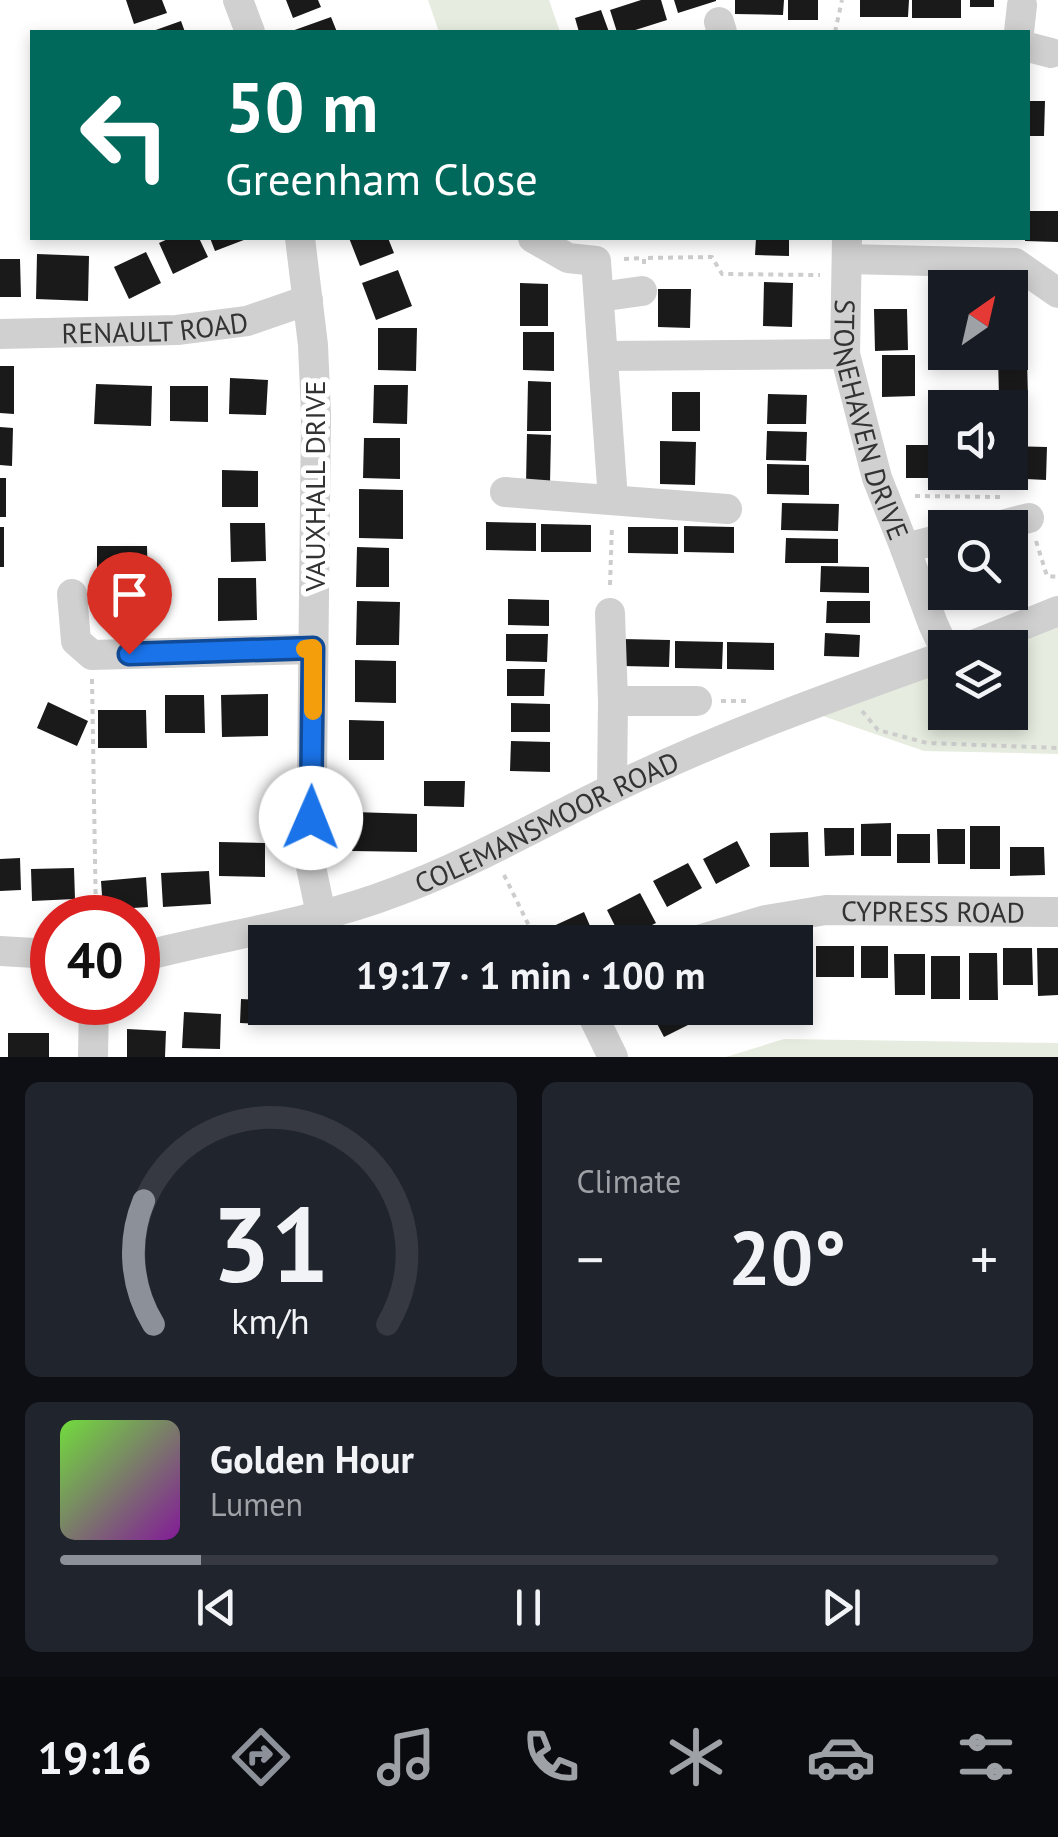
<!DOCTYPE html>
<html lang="en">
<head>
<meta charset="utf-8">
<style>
	body { margin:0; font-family:"PT Sans",sans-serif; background:#20242c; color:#f1f3f6; height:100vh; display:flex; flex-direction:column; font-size:38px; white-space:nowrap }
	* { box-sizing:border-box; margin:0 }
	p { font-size:32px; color:#9ea1a6 }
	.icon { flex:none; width:55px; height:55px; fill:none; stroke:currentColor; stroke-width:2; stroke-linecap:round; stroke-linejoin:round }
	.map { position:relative; height:1057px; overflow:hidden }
	.side { display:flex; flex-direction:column; gap:25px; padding:25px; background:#0d0f14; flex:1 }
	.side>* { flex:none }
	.hud { position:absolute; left:30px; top:30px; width:1000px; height:210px; border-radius:0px; box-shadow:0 5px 15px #0003; background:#00695c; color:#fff; overflow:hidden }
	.needle { width:65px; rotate:34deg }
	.tools { position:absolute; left:928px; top:270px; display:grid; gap:20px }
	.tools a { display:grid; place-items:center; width:100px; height:100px; border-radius:0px; background:#171b24; box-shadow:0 5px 15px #0003; font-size:50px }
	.speed { position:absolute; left:30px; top:895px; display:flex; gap:20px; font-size:50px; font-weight:700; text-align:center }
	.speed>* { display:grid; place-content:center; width:130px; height:130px; border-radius:50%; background:#171b24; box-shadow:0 5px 15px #0003; line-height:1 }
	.speed .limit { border:15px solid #d22; background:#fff; color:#111 }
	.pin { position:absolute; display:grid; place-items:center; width:85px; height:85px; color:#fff; margin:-102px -42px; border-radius:50% 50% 50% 0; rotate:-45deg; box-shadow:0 0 10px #0007 }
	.pin .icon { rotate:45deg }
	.me { position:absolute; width:110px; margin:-55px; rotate:1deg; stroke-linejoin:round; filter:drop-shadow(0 0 8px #0008) }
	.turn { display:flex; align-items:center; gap:35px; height:210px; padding:0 30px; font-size:45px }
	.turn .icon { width:130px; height:130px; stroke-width:2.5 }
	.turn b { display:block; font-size:70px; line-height:85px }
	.big { font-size:75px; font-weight:800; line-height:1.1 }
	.side .tile { flex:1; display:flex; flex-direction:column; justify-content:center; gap:15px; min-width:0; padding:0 35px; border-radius:15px; background:#20242c }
	.side .dial { align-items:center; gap:0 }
	.dial svg { height:260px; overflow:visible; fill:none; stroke:#363941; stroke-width:7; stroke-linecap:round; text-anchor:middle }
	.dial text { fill:#f1f3f6; stroke:none }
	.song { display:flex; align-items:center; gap:30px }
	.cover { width:120px; height:120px; border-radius:15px; background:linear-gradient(135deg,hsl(100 70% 55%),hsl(290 70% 35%)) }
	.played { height:10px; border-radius:5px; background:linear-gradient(90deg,#8c9099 15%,#363941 15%) }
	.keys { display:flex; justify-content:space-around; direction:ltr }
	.heat { display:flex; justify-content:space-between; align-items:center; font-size:55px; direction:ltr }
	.side .tiles { flex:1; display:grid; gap:25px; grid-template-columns:1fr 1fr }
	.tile:last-child { grid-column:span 2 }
	.trip { position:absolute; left:248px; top:925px; width:565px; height:100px; border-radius:0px; background:#171b24; box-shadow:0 5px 15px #0003; font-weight:800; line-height:100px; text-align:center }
	.dock { display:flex; height:160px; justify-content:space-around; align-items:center; background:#090b0e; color:#9ea1a6 }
	.dock .icon { width:70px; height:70px }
	.dock .selected { color:#8c9099 }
	.dock b { font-size:45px; color:#f1f3f6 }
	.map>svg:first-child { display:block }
	.green { fill:#e6ecdf }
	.building { fill:#1a1a1a }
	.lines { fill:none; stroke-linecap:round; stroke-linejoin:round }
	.path { stroke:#cdcdcd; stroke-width:4; stroke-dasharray:5 5; stroke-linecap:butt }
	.minor { stroke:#d0d0d0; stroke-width:30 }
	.route-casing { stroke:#114b97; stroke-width:25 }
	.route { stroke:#1a73e8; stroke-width:18 }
	.slow { stroke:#f59e0b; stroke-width:18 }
	.labels { text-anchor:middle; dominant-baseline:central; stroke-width:10; stroke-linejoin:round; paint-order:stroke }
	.street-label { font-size:28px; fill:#333; stroke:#fff }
</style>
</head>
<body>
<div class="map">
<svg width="1058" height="1057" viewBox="0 0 1058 1057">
	<rect width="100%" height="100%" fill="#fff"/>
	<!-- green -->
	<path class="green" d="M428 0H549L560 32H439Z
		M1058 621V754L924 751 823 716 945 663V712H1010V648L985 647Z
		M784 1039 1058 1043V1057H726Z"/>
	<!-- building -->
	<path class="building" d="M126 0H162L167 13 134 24Z
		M286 0H318L321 7 293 18Z
		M641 0H661L667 20 629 32H617L610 10Z
		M674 0H716V1L678 13Z
		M735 0H784L783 15 735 14Z
		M788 0H818V20H788Z
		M860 0H909L908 17H860Z
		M912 0H961V18H912Z
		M970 0H994V7H970Z
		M601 10 609 32H579L575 18Z
		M331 17 337 32H289Z
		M181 21 185 32H150Z
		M1028 101H1045L1044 136H1028Z
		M1028 211H1058V242L1025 241V238H1028Z
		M170 238H199L208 257 173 274 159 243Z
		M210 238H249L215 251Z
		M349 238H388L394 253 360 266Z
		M756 238H789V256L755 255Z
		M146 252 161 283 129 299 114 267Z
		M37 254 89 256 88 301 36 299Z
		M0 259H20L21 297H0Z
		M398 270 412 306 376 320 362 283Z
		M764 282 793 283 792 327 763 326Z
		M520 283 548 284V326H520Z
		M658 289H691L690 328 658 327Z
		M874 309H907L908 350 875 351Z
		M378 328H417L416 371 378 370Z
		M523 332H554V371L523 370Z
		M882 355H915V396L882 397Z
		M1027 356 1028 396 999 397 998 357Z
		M0 366H14V414L0 413Z
		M230 378 268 380 266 415 229 414Z
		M528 381 551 382V431H527Z
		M96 384 152 386 151 426 94 424Z
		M374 385H408L407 424 373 423Z
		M170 386H208V422L170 421Z
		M672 392H700V431H672Z
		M768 394 807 395 806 424H767Z
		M0 427 13 428 12 466 0 465Z
		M767 431 807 432 806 461 766 460Z
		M527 434 551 435 550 484H526Z
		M364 438H400V479L363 478Z
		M660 441 696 442 695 485 660 484Z
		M906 445H945V472H953V478H906Z
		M1010 446 1047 447 1046 480 1006 478V472H1010Z
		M767 464 809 465V495L767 494Z
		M222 470 258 471V507H222Z
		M958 472H999V478L958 477Z
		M0 478H6V517H0Z
		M359 489 403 490V539L359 538Z
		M782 503 839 504 838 531 781 530Z
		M486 522 536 523V551L486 550Z
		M230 523H265L266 561 231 562Z
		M541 524 591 525V552H541Z
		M684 526 734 527V553L684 552Z
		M0 527H4V567H0Z
		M628 527H678V554L628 553Z
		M786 538 838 539V563H785Z
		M97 546H147L148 592 97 593Z
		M357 547 389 548V587H356Z
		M821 566 869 567V593L820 592Z
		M218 578H256L257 620 218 621Z
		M508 599 549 600V626L508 625Z
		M357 601 400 602 399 645H356Z
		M827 601H870V623H826Z
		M825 633 860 635 859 657 824 656Z
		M506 634H548L547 662 506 661Z
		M622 639 670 640 669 667 622 666Z
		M675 641 723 642 722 669 675 668Z
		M727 642 774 643V670L727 669Z
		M355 660 396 661V703L355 702Z
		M507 669H545L544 696H507Z
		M268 694V736L222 737 221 695Z
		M165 695H204L205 733H165Z
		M48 702 88 721 77 746 37 728Z
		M511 703 550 704V732H511Z
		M98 710H146L147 748H98Z
		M349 720 384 721V760H349Z
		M511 741 550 742V772L510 771Z
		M424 781H465L464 807 424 806Z
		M353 812 417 814V852L352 851Z
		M891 823V856H861V824Z
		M970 826H1000V869H970Z
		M824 828H854V855L825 856Z
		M937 829H965V864H938Z
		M808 832 809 867H770V833Z
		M897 834H930V863H897Z
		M737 841 750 866 716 884 703 859Z
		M219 842 265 843V877L219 876Z
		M1010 847H1044L1045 875 1010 876Z
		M20 858 21 890 0 891V859Z
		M688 863 702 888 667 907 653 881Z
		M74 868 75 899 32 901 31 869Z
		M209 871 211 904 163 907 161 873Z
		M146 877 148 907 103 910 101 881Z
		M640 893 656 923 622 940 607 910Z
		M584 912 597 942H553L547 929Z
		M816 946H854V977H816Z
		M861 946H888V978H861Z
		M1003 948H1032L1033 985H1003Z
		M1037 948H1058V995L1038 996Z
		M969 953H997L998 1000H969Z
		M894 954H925V995H895Z
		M931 956H960V999H931Z
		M241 999 265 1000V1008H279L278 1025 240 1023Z
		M293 1008H329L328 1019 293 1017Z
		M669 1008H689L696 1021 664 1037 653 1016Z
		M184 1012 221 1014 220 1049 182 1048Z
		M127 1029 166 1031 165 1057H127Z
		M8 1033H49V1057H8Z"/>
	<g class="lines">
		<!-- path -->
		<path class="path" d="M835 32 842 0
			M624 259 644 258
			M644 264V258L712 257 722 274 820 275
			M915 496 1000 497
			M1036 541 1047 576 1058 577
			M610 585 612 525
			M92 679 96 918
			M721 701H747
			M862 711 878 730 927 743 1058 748
			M504 875 537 942"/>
		<!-- minor -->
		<g class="minor">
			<path d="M238 0 250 32"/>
			<path d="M719 22 722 32"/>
			<path d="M1019 32 1022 5"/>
			<path d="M1028 47 1051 53"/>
			<path d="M300 238 313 345 316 415 311 867 321 914"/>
			<path d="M533 238 568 258 596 261 613 500"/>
			<path id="s1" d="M847 238 845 354 877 478 905 548 933 624 945 650"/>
			<path d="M847 259 1015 263 1058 293"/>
			<path d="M599 297 642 291"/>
			<path id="s2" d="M0 334 177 330 247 321 308 300"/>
			<path d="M603 356 845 354"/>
			<path d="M505 492 727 509"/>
			<path d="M990 528 1029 518"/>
			<path d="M905 548 945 538"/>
			<path d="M72 594 76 641 92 655 313 649"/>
			<path d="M610 613 613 701 612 788"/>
			<path d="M966 648 1058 611"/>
			<path d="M613 701H697"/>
			<path id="s3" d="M692 942 766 920 826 910 1058 912"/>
			<path d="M0 951 52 954"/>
			<path id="s4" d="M138 955 152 954C232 934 317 922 395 892 471 864 541 823 614 788 721 736 833 696 945 656"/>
			<path d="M589 1008 613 1057"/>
			<path d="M93 1057 94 1002"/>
		</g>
	</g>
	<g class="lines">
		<defs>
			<path id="route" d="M129 654 313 648 311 818"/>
		</defs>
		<!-- route casing -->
		<use href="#route" class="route-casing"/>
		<!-- route -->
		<use href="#route" class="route"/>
		<!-- slow -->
		<path class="slow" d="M305 649 313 648V711"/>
	</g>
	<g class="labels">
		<!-- street labels -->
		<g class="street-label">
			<text stroke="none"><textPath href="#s2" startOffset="155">RENAULT ROAD</textPath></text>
			<text stroke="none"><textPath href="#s1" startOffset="185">STONEHAVEN DRIVE</textPath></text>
			<text transform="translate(314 486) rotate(-90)">VAUXHALL DRIVE</text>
			<text stroke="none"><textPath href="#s4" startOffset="432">COLEMANSMOOR ROAD</textPath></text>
			<text stroke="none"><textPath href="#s3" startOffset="245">CYPRESS ROAD</textPath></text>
		</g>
	</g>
</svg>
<div class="tools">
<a><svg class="needle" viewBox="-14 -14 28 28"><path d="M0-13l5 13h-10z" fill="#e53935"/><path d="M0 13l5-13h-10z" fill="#9ea1a6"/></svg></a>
<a><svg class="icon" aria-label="sound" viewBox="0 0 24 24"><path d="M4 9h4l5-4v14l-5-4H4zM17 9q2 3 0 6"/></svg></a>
<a><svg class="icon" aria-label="search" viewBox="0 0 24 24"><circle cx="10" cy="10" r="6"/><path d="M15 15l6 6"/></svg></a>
<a><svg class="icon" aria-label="layers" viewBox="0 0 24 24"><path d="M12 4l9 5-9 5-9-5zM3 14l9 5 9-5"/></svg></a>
</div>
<div class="speed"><div class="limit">40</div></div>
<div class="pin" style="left:129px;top:654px;background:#d93025"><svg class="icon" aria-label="arrive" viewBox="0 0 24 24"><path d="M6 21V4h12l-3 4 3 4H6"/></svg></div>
<svg class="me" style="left:311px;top:818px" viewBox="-20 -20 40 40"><circle r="19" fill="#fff"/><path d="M0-13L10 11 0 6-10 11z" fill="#1a73e8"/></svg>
<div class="trip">19:17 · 1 min · 100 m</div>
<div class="hud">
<div class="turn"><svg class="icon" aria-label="left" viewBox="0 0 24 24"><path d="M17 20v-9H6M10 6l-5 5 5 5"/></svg><div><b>50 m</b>Greenham Close</div></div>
</div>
</div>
<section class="side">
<div class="tiles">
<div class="tile dial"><svg viewBox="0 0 100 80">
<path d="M14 69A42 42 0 1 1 86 69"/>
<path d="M14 69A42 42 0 0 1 11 31" stroke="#8c9099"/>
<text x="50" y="56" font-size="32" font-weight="700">31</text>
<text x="50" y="72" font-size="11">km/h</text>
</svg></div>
<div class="tile"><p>Climate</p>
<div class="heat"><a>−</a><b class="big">20°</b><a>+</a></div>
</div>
<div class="tile">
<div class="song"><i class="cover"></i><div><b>Golden Hour</b><p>Lumen</p></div></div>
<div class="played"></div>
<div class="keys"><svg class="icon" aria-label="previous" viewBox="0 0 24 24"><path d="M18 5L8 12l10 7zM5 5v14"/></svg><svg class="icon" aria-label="pause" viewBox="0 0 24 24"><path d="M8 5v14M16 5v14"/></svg><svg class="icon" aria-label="next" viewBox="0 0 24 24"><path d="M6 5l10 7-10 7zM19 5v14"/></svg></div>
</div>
</div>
</section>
<nav class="dock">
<b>19:16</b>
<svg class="icon selected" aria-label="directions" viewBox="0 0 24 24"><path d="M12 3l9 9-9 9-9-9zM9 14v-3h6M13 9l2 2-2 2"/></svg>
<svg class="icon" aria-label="music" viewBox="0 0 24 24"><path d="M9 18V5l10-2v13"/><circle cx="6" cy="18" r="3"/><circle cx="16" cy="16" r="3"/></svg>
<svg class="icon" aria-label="phone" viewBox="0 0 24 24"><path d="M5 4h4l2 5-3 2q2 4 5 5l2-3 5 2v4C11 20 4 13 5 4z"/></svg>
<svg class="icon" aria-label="climate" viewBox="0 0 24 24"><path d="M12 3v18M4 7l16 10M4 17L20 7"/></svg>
<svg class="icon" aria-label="car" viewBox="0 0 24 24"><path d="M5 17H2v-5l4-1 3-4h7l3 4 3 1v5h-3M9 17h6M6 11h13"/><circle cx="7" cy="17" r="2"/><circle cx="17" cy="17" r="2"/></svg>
<svg class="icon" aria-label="filters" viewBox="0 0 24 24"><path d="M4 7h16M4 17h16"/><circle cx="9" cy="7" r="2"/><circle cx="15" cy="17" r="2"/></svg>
</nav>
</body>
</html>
